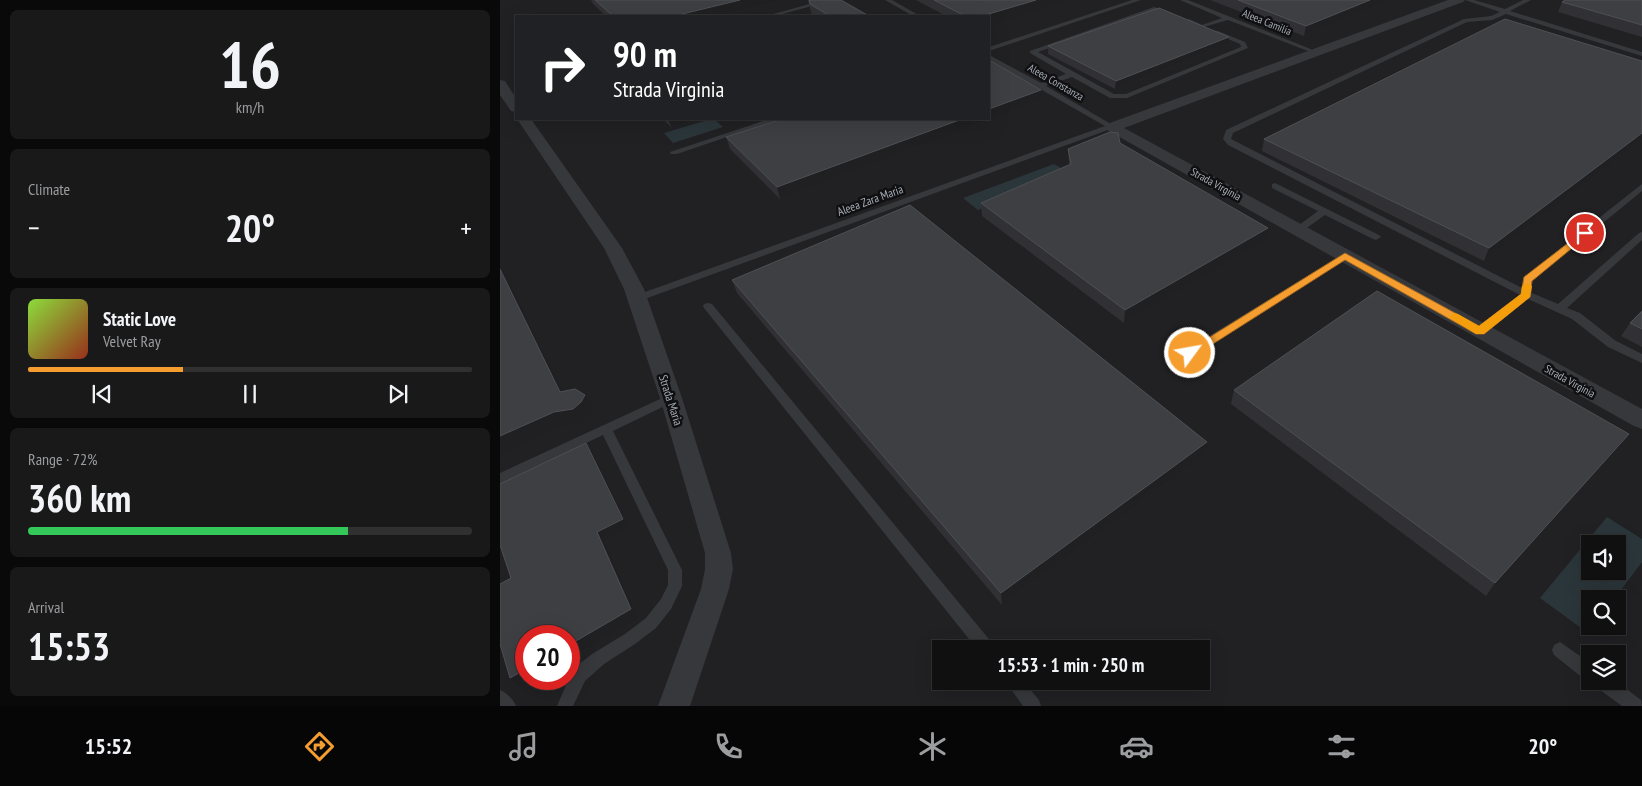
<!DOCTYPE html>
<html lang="en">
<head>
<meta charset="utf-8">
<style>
	body { margin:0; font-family:"PT Sans Narrow",sans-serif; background:#19191a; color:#f1f3f6; height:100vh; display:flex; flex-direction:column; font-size:19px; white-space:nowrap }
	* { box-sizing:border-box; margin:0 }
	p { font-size:16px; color:#9c9d9f }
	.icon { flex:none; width:28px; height:28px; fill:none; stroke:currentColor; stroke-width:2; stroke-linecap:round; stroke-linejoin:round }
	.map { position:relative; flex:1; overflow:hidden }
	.drawer { display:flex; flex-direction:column; gap:10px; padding:10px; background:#090909; width:500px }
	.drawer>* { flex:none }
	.guide { position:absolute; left:15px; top:15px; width:475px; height:105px; border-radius:0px; box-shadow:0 5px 20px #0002,0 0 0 1px #303031; background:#202124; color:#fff; overflow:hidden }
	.buttons { position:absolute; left:1081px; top:535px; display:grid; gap:10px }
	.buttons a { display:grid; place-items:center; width:45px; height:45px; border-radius:0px; background:#101011; box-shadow:0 5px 20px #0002,0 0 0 1px #303031; font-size:25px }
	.speed { position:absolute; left:15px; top:625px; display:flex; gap:10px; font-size:25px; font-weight:700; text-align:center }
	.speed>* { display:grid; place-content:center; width:65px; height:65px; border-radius:50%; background:#101011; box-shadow:0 5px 20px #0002,0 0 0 1px #303031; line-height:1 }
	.speed .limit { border:8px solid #d22; background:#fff; color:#111 }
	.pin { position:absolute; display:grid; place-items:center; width:42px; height:42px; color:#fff; margin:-21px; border:2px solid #fff; border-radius:50%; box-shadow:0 1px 5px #0007 }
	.me { position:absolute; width:55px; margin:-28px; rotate:58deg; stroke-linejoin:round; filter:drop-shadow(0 0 4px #0008) }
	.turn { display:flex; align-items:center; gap:18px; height:105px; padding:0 15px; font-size:22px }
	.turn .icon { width:65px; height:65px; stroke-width:2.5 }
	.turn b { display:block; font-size:35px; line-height:42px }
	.big { font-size:38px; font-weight:700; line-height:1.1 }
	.drawer .widget { flex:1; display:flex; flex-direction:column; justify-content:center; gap:8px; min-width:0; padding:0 18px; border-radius:8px; background:#19191a }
	.drawer .dial { align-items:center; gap:0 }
	.dial b { font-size:65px; line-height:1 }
	.song { display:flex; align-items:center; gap:15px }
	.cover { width:60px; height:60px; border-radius:8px; background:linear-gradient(135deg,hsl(90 70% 55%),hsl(10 70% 35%)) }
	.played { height:5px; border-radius:2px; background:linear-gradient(90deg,#f59e2f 35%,#303031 35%) }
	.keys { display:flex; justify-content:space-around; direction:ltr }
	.heat { display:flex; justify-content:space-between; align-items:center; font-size:28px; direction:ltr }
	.charge { height:8px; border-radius:4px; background:linear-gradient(90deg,#34c759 72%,#303031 0) }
	.trip { position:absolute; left:432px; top:640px; width:278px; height:50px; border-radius:0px; background:#101011; box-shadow:0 5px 20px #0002,0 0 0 1px #303031; font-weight:700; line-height:50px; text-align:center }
	.dock { display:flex; height:80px; justify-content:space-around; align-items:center; background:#060607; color:#9c9d9f }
	.dock .icon { width:35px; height:35px }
	.dock .on { color:#f59e2f }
	.dock b { font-size:22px; color:#f1f3f6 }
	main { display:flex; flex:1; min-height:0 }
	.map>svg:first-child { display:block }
	.built { fill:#212124; fill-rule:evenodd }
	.water { fill:#2b363b; fill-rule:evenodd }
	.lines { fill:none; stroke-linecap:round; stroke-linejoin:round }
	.service { fill:#36383c; fill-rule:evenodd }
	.minor { fill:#36383c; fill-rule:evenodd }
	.wall { fill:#313135 }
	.shaded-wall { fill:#202023 }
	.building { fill:#3e3f43; stroke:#4e5055 }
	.route { fill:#f59e2f; stroke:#9f671f }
	.slow { fill:#f59e0b }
	.labels { text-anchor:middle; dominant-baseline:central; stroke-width:5; stroke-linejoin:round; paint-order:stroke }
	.far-street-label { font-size:11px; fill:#a7aeb7; stroke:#101012 }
	.street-label { font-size:12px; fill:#a7aeb7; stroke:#101012 }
</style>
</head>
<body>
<main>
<section class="drawer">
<div class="widget dial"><b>16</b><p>km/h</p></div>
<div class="widget"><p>Climate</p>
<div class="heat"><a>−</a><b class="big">20°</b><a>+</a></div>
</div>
<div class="widget">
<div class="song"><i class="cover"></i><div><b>Static Love</b><p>Velvet Ray</p></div></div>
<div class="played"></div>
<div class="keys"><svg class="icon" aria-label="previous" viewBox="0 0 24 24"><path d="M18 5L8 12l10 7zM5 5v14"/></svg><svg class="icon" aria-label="pause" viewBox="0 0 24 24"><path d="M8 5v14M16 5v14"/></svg><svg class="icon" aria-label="next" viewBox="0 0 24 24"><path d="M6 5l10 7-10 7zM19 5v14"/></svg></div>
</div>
<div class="widget"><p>Range · 72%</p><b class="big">360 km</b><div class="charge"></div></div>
<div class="widget"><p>Arrival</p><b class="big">15:53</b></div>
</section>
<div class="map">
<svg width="1142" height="706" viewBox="0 0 1142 706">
	<rect width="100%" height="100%" fill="#151517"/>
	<!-- built -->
	<path class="built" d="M0 0H1142V706H0ZM16 16H489V119H16ZM1090 544H1118V571H1090ZM1090 599H1118V626H1090ZM26 636H69V679H26ZM441 649H701V681H441ZM1090 654H1118V681H1090Z"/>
	<!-- water -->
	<path class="water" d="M211 119H214L223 127 173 143 164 133Z
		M554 164 568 172 478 210 463 198Z
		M1107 517 1142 539V562L1114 599H1090V626H1093L1088 633 1040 598ZM1090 544H1118V571H1090Z"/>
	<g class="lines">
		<!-- service -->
		<path class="service" d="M324 0H334L275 16H266Z
			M385 0H392L420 16H413Z
			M632 0H641L489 51V47Z
			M680 0H688L818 52 813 53 728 20 700 28 686 21 689 19 702 25 722 18Z
			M965 0H974L1005 9 1023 0H1031L1010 11 1142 52V56L1006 14 992 20 967 22 733 133 731 139 1022 288 1023 278 1142 184V191L1032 281V293L1058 304 1139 233 1142 232V240L1067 308 1080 313 1116 341 1142 354V363L1108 347 1072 319 1028 299 984 334H976L975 331 976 328 1020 295 728 145 723 139 726 130 964 19 991 16 1000 12Z
			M654 7 673 13 670 15 654 11 538 52 614 94H626L741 47 740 44 714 33V31H718L745 42 748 48 627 98H610L572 77 546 86 616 127 142 300H134L133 298 134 296 605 126 489 60V55L541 83 566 74 530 53V51Z
			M269 119H280L177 154H171L170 152Z
			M775 183 879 235 881 237 876 240 873 239 825 215 801 232H795V228L818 211 772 188V184Z
			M845 253 848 254 850 256 848 258 694 356H686L684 353 686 350Z
			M208 303 212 304 493 644 495 649H477L204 308 203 306 204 304Z
			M171 394 175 395 177 398 175 401 113 431 182 570V586L171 609 156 628 135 644 104 664 85 681 73 706H57L73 669 92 654 125 634 146 618 161 599 168 585V570L103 435 0 484V473Z
			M1060 642 1090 663V681L1084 679 1054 655 1052 650 1054 645Z
			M505 681H523L539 700 541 706H523Z
			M1094 681H1116L1141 700 1142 706H1122L1096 687Z
			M0 690C7 693 13 699 16 706H0Z"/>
		<!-- minor -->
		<path class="minor" d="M948 0H965L963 2 624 128 1142 409V429L1134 426 607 130 605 127 607 124Z
			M0 80 5 81 16 98V112L11 111 0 95Z
			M17 119H31L122 248 144 289 182 398 231 553 233 569 229 589 190 706H158L201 589 205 569V553L160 398 124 289 104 248Z"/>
	</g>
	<!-- wall -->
	<path class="wall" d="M91 0H283L219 16H106L93 4Z
		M308 0H341L369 16H312Z
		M416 0H570L489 16H446Z
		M710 0H892L804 36Z
		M1142 0V37L1058 12 1062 2Z
		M728 44 615 89 548 54V46Z
		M1142 61V140L984 261 762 151 764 139Z
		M541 101 280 199 230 149 226 137Z
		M163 119H200L172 128Z
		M620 143 766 241 624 323 482 216 481 203 569 165 568 149Z
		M232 280 705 455 502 605 237 293Z
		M1142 311V347L1121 336 1130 323Z
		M734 390 1129 434 1119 448 986 596 731 404Z"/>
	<!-- shaded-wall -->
	<path class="shaded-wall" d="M240 0H283L219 16H174Z
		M536 0H570L489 25V16H482Z
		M870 0H892L804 36 806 26Z
		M729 37 728 44 615 89 616 81Z
		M541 90V101L280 199 277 187 462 119H489V109Z
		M168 119H200L172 128Z
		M1142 133V140L984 261 989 248Z
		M768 228 766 241 624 323 625 310Z
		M0 265 69 405 60 392 0 269Z
		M85 395 93 408 89 415 81 422 63 425 9 450 10 453 0 458V436L54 412Z
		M1129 434 1119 448 986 596 995 583Z
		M707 442 705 455 502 605 501 593Z
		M86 443 92 452 129 528 103 541 138 618 69 657V645L97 532Z
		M26 669V679H31L19 686 10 678Z"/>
	<!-- building -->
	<path class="building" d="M95 0H240L174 16H113Z
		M309 0H341L369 16H330L310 4Z
		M434 0H536L482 16H465Z
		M738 0H870L806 26Z
		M1065 0H1142V25L1062 2Z
		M659 8 729 37 616 81 548 46Z
		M1005 19 1142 61V133L989 248 764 139Z
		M489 60 541 90 489 109Z
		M282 119H462L277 187 226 137Z
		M610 132 618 133 620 143 768 228 625 310 481 203 571 164 568 149Z
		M410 205 707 442 501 593 232 280Z
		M0 269 60 392 75 389 85 395 81 402 73 409 54 412 0 436Z
		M877 291 1129 434 995 583 734 390Z
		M1142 311V329L1130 323Z
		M86 443 123 519 97 532 131 609 69 645V636H26V669L10 678 0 644V584L11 578 0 545V484Z"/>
	<!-- route -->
	<path class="route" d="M1085 230 1088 231V235L1032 281 1030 297 984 334H976L845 260 694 356 690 357 684 353 845 253 979 326 1021 294 1024 277Z"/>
	<!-- slow -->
	<path class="slow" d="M1027 283 1032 286 1030 297 984 334H976L949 317 954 313 958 314 979 326 1021 294 1022 286Z"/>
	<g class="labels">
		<!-- far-street labels -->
		<g class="far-street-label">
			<text transform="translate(767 22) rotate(22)">Aleea Camilia</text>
			<text transform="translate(556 82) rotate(30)">Aleea Constanza</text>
			<text transform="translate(716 184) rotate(29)">Strada Virginia</text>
			<text transform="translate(1070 381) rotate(29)">Strada Virginia</text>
		</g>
		<!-- street labels -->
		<g class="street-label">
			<text transform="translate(370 200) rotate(-20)">Aleea Zara Maria</text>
			<text transform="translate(171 400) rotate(72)">Strada Maria</text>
		</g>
	</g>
</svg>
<div class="buttons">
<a><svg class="icon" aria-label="sound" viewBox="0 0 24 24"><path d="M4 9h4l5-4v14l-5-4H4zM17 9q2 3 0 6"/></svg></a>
<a><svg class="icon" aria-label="search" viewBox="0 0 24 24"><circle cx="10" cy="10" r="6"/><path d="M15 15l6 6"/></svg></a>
<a><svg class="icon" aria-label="layers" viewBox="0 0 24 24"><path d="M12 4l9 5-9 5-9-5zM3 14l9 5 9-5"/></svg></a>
</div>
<div class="speed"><div class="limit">20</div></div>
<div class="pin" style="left:1085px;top:233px;background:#d93025"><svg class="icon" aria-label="arrive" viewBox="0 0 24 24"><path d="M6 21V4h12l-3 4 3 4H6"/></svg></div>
<svg class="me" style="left:690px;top:353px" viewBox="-20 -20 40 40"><circle r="17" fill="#f59e2f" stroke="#fff" stroke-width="3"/><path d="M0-11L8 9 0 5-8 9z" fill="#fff"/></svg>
<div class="trip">15:53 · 1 min · 250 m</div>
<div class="guide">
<div class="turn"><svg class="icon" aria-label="right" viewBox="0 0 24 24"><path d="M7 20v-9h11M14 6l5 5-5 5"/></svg><div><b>90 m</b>Strada Virginia</div></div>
</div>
</div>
</main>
<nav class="dock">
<b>15:52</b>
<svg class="icon on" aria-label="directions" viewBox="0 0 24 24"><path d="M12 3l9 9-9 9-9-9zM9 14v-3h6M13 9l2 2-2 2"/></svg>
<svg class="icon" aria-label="music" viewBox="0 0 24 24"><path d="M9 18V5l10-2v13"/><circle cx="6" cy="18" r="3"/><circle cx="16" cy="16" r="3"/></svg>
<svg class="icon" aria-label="phone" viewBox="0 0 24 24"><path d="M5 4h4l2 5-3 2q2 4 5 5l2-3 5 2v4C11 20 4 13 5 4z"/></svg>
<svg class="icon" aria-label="climate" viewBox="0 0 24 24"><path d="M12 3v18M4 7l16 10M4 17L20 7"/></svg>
<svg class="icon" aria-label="car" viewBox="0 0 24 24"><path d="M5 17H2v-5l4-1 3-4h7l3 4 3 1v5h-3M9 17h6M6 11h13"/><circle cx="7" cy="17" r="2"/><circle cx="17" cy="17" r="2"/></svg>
<svg class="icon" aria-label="filters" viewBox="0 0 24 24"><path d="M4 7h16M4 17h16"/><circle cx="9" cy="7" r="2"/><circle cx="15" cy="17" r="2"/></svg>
<b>20°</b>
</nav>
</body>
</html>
